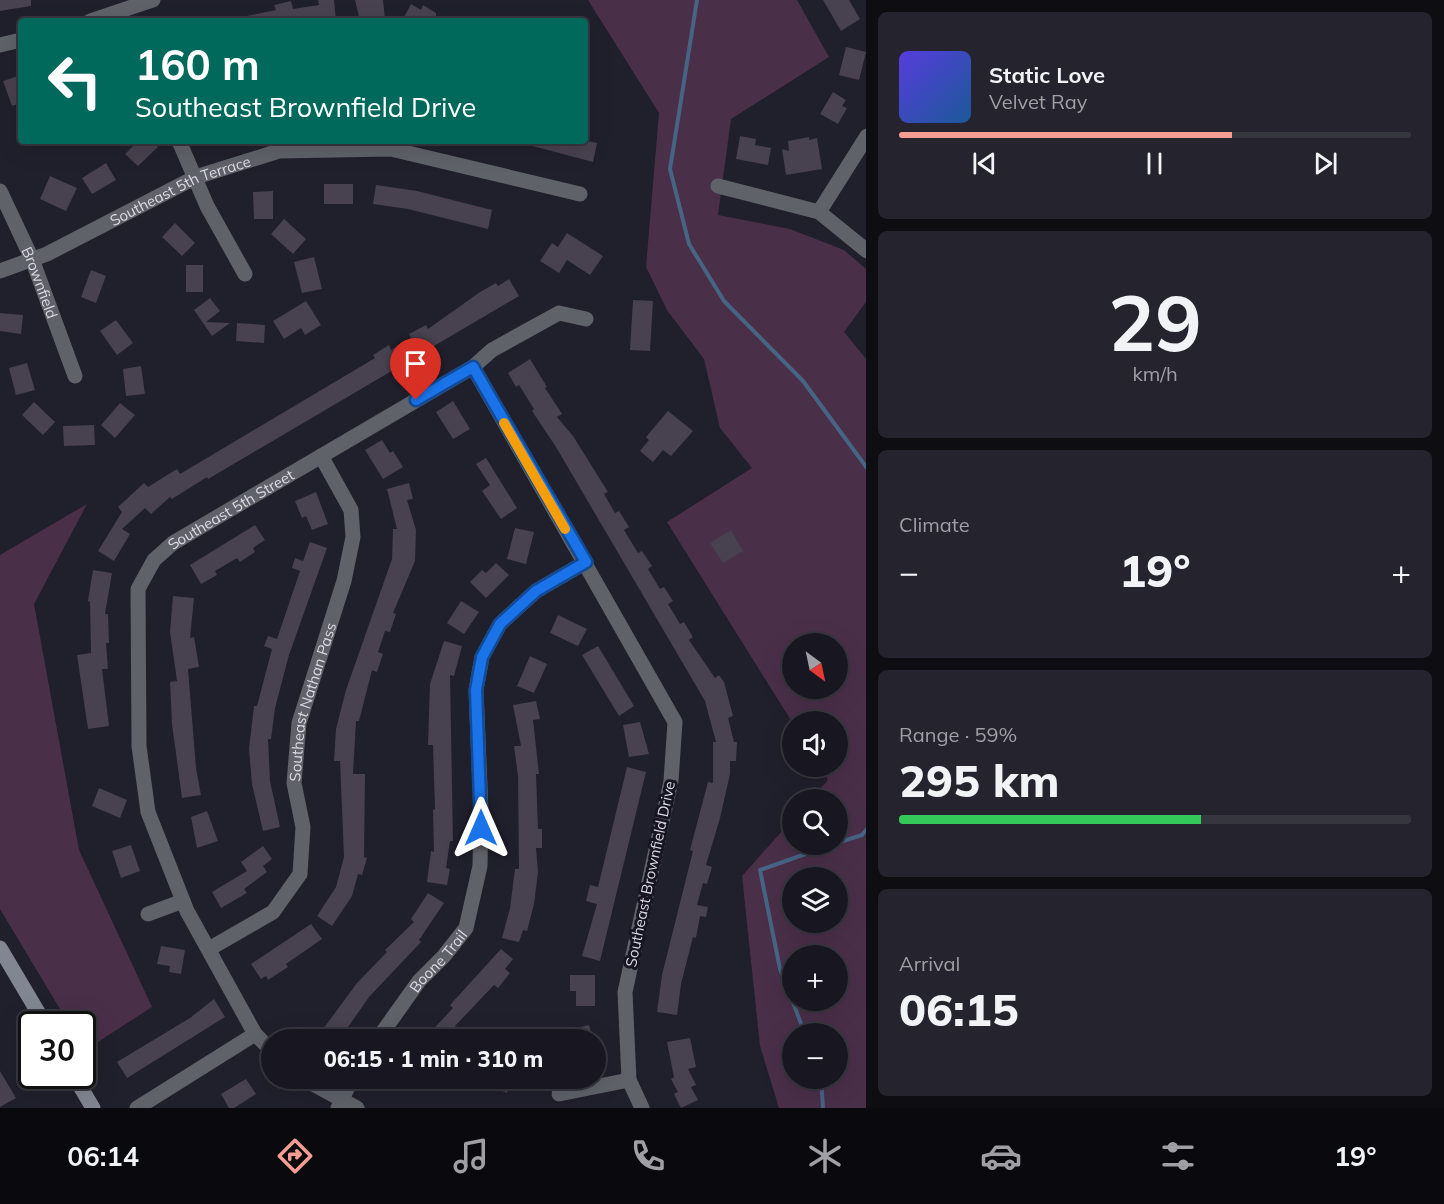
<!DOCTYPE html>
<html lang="en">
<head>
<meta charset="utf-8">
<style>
	body { margin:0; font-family:Mulish,sans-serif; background:#25242e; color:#f1f3f6; height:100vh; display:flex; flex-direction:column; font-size:22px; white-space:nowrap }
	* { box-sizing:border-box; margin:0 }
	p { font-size:20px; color:#9f9fa5 }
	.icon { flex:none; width:33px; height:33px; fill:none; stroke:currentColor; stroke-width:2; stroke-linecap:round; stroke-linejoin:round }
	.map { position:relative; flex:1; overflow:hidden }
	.sheet { display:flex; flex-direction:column; gap:12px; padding:12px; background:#0d0d12; width:578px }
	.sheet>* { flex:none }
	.guide { position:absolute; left:18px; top:18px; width:570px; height:126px; border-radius:6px; box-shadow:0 6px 24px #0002,0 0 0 2px #36363f; background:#00695c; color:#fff; overflow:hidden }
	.needle { width:39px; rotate:147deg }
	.controls { position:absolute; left:782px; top:633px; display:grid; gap:12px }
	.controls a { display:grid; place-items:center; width:66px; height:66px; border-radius:50%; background:#181721; box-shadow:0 6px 24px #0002,0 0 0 2px #36363f; font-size:30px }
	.speed { position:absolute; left:18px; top:1011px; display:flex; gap:12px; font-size:30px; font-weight:700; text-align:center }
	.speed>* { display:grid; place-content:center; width:78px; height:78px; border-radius:50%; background:#181721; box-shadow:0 6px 24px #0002,0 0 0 2px #36363f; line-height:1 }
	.speed .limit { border:3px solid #111; border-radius:9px; background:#fff; color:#111 }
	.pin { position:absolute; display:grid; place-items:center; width:51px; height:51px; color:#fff; margin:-62px -26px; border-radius:50% 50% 50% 0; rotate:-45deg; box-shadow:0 0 6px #0007 }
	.pin .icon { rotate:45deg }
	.me { position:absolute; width:66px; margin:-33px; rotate:0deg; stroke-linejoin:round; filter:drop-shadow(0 0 4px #0008) }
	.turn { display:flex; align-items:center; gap:21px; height:126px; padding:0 18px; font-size:27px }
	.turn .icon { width:78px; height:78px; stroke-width:2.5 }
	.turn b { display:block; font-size:42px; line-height:51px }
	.big { font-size:45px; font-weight:800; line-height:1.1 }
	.sheet .widget { flex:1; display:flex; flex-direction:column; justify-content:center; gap:9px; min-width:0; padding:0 21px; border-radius:9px; background:#25242e }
	.sheet .dial { align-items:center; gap:0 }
	.dial b { font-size:78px; line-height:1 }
	.song { display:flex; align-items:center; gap:18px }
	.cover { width:72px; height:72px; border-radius:9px; background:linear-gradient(135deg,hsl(250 70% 55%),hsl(210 70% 35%)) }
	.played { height:6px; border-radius:3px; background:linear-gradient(90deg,#f59c93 65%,#36363f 65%) }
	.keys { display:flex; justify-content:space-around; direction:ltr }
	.heat { display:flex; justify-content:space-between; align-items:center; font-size:33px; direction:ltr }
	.charge { height:9px; border-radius:4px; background:linear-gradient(90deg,#34c759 59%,#36363f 0) }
	.trip { position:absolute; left:261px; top:1029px; width:345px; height:60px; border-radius:30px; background:#181721; box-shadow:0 6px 24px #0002,0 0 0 2px #36363f; font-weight:800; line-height:60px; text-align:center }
	.dock { display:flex; height:96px; justify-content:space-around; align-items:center; background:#0a090d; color:#9f9fa5 }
	.dock .icon { width:42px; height:42px }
	.dock .selected { color:#f59c93 }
	.dock b { font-size:27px; color:#f1f3f6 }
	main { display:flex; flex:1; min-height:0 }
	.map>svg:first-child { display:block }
	.green { fill:#4a2f49; fill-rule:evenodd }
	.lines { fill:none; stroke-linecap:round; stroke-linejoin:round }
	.stream { stroke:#466484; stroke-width:4 }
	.building { fill:#48414f }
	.minor { stroke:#5f6269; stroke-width:15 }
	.secondary { stroke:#828692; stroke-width:15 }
	.route-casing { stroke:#114b97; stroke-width:15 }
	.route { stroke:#1a73e8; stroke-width:10 }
	.slow { stroke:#f59e0b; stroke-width:10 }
	.labels { text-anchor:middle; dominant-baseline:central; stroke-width:6; stroke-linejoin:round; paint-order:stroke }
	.street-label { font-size:15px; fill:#dbdae4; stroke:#171522 }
</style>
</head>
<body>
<main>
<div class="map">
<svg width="867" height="1108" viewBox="0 0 867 1108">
	<rect width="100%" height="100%" fill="#201f2c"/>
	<!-- green -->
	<path class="green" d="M588 0H797L829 57 731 119 718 215 790 229 844 250 866 269V302L844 332 867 360 866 1108H779L760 1046 742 876 792 820V844H837V800L811 799 828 780 820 767 837 766V722H792L667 522 752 468 720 428 704 359 667 310 646 267 659 113ZM792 644H837V688H792ZM792 878H837V922H792ZM792 956H837V1000H792ZM792 1034H837V1078H792Z
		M87 504 34 604 79 850 152 1007 84 1051 82 1024H69L0 909V555Z"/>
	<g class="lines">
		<!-- stream -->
		<path class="stream" d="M697 0 670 169 689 244 724 301 803 381 867 468
			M837 843 862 835 867 829
			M792 999 780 969 760 870 834 844
			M792 1000 805 1034
			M821 1078 823 1108"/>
	</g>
	<!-- building -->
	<path class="building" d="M0 0H31V6L0 11Z
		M318 0H334L336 21H247V16L276 10 274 5 291 1 293 9 319 5Z
		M355 0H383L385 19 360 21Z
		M823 0H849L860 19 841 31Z
		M411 4 421 10 423 5 436 13V18L441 21H402Z
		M846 47 866 52 859 80 839 75Z
		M21 75V103L12 106 3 81Z
		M833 92 846 100 842 106 847 108 838 124 820 114Z
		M740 136 756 139 755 145 771 148 768 165 736 159Z
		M809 137V140L817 138 822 169 786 175 782 149 789 151 788 141Z
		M138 141H152L158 147 138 166 125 154Z
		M525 141H588L597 143 593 162 525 144Z
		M106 163 116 180 92 194 82 178Z
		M50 176 77 188 66 211 40 199Z
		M324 184H353V204H324Z
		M376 185 417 191 492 210 488 229 408 209 373 204Z
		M273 191V219H254L253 192Z
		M284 219 306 239 293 254 271 234Z
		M175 223 195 243 182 256 162 237Z
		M567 233 603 256 590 275 567 260 559 273 540 261 552 243 558 247Z
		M314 257 322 289 302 293 294 262Z
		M186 265H203V292H186Z
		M91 270 106 276 96 303 81 297Z
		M509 279 519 296 208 479 207 477 172 499 170 497 151 514 145 508 122 529 130 534 114 561 98 551 122 512 118 507 144 483 148 487 177 469 180 474 375 358 373 355 389 345 391 350 411 338 409 334 426 325 428 329 480 292 496 283 498 286Z
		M210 298 220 311 206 322 230 323 212 336 194 310Z
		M633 300 653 301 650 351 630 350Z
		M306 301 321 325 305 335 301 328 284 339 273 321Z
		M0 313 23 315 21 334 0 331Z
		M116 320 133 343 117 355 100 331Z
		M237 323 265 325 264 343 236 341Z
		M530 359 547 387 545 388 562 414 557 417 573 436 608 492 604 494 615 513 619 511 629 527 624 530 638 553 642 551 652 566 648 569 660 589 664 587 673 601 668 604 680 624 684 622 693 637 689 640 715 678 719 675 724 682 733 716 728 718 734 742H737L736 761H730V774L720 818 706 865 712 867 707 884 703 883 697 905 708 907 706 917 700 916 696 938 693 937 681 984 677 1015 657 1012 662 975 693 851 690 850 708 782 713 783V742H716L705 701 556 447 532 411 534 409 519 385 516 387 508 373Z
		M27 363 35 390 16 395 9 368Z
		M141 366 145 394 126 396 123 369Z
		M453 401 470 429 453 439 436 412Z
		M34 402 55 422 43 435 22 415Z
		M120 403 135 415 115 438 101 425Z
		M668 411 693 431 671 456 663 450 653 462 640 451 649 440 646 437Z
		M94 425 95 445 64 446 63 426Z
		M382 440 390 453 393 451 403 467 383 479 365 450Z
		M486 458 517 508 501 519 482 491 490 485 476 464Z
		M409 483 413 499 407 500 416 530 415 561 393 613 396 614 390 632 385 631 378 652 383 654 377 672 372 670 359 721H356L353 774H365L364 857 367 858 362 875 358 874 352 896 332 926 317 916 336 887 344 857 340 761H334L336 729 346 690 392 559 393 529H397L387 489Z
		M316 492 328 524 312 530 306 516 302 518 295 501Z
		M255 525 265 540 253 548 255 552 240 562 237 558 215 571 217 575 201 584 190 565Z
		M515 528 534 532 526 564 507 559Z
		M731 530 743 551 723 563 710 543Z
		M310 542 327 548 289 655 275 708 271 739H268L270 781 280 827 263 831 252 784 249 749 254 706H257L272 649 264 646 268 636 277 639 300 571 292 568 295 558 303 561Z
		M496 563 509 575 486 598 470 582 482 570 486 573Z
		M93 570 112 573 105 614H108L109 643H106L108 669H102L109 726 88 729 77 655 91 653 90 602 88 601Z
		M173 596 194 598 190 638 194 637 199 667 188 669 196 768 201 795 182 798 172 724 170 682 177 681 170 632Z
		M461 601 479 612 464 634 447 623Z
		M558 615 587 629 578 646 550 633Z
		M444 641 462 646 454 676 450 675 453 841H450L446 868 450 869 447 885 427 882 431 851 434 852 433 810 435 809 433 745H428L430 684Z
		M598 646 634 706 619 716 582 655Z
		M530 656 547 664 534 693 517 686Z
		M536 701 540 719 533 720 539 774H536L538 829H542V848H536L538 872 534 904 527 931 523 930 519 942 502 938 510 908 515 869H519L518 776 514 746H521L513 705Z
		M640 722 649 754 629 757 623 725Z
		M627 767 646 772 600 961 582 956 597 904 586 901 590 885 598 887Z
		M99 788 127 800 120 818 92 806Z
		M207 811 218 841 197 848 191 817Z
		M131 845 140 871 121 878 112 851Z
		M263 846 272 859 263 866 267 872 244 889 247 893 221 908 212 892 247 871 241 862Z
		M428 893 444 903 419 940 421 942 369 997 339 1040H315L357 983 387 952 385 950 414 922 411 919Z
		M311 924 322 939 286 964 288 967 268 980 266 976 261 979 251 964Z
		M161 946 185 950 181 974 169 972 170 966 157 964Z
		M501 949 513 959 505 969 510 973 498 988 494 985 455 1026 459 1030 451 1040H423L453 1008 450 1005Z
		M570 975H595V1006H576V991H570Z
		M214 999 225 1017 127 1078 117 1062 190 1018Z
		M589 1025 593 1040H546L545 1036Z
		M690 1038 696 1067 688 1069 696 1085 691 1087 698 1100 681 1108 674 1094 678 1092 671 1079 674 1077 667 1042Z
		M0 1071 16 1098 0 1107Z
		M472 1078H513L507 1093Z
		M246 1079 256 1094 234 1108H229L221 1094Z"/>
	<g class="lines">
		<!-- minor -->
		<g class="minor">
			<path d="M90 21 153 0"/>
			<path d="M0 45 21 40"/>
			<path d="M179 141 207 206 245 274"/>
			<path d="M718 186 819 212 867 251"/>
			<path id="s1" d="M0 191 32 259 75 376"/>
			<path d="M819 212 867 136"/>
			<path id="s2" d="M0 271 47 254 196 177 279 151 391 149 580 194"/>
			<path d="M473 367 675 722 671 781 625 992 629 1080 642 1108"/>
			<path d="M148 914 183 901"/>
			<path id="s3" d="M209 949 273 912 300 874 303 827 294 783 299 723 344 581 353 537 351 510 321 456"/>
			<path id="s4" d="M377 1040 419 981 444 956 466 928 480 866 481 810 476 690 482 657 500 624 536 591 586 562"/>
			<path id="s5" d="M272 1051 255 1034 187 911 148 812 139 746 138 589 154 560 173 543 473 367 492 350 559 313 586 319"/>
			<path d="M302 1078 357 1108"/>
			<path d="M559 1094 629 1080"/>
			<path d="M137 1108 255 1034"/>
			<path d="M338 1108 352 1078"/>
		</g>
		<!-- secondary -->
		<path class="secondary" d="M0 948 45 1024
			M74 1076 93 1108"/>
	</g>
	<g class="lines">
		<defs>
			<path id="route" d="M416 400 473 367 586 562 536 591 500 624 482 657 476 690 481 828"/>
		</defs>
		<!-- route casing -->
		<use href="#route" class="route-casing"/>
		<!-- route -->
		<use href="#route" class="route"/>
		<!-- slow -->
		<path class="slow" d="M504 423 565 529"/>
	</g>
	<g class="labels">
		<!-- street labels -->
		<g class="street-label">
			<text stroke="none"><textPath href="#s2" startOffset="198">Southeast 5th Terrace</textPath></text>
			<text stroke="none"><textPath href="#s1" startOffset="100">Brownfield</textPath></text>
			<text stroke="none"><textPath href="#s5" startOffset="620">Southeast 5th Street</textPath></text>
			<text stroke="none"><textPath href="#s3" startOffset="296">Southeast Nathan Pass</textPath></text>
			<text transform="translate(650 874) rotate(-78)">Southeast Brownfield Drive</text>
			<text stroke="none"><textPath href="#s4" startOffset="100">Boone Trail</textPath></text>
		</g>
	</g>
</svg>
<div class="controls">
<a><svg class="needle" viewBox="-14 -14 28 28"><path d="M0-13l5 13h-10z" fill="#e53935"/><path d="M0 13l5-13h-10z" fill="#9f9fa5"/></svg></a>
<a><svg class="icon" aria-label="sound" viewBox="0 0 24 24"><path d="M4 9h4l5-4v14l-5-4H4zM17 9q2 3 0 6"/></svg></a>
<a><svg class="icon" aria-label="search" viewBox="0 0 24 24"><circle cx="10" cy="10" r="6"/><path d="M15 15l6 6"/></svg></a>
<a><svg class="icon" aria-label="layers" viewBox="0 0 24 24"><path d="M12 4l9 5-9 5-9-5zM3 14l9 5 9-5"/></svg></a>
<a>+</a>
<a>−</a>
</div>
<div class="speed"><div class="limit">30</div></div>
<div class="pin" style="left:416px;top:400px;background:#d93025"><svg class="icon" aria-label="arrive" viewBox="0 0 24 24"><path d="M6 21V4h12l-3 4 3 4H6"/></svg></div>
<svg class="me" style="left:481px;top:828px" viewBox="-20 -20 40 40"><path d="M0-17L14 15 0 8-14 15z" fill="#1a73e8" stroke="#fff" stroke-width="4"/></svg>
<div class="trip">06:15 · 1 min · 310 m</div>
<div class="guide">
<div class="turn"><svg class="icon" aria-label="left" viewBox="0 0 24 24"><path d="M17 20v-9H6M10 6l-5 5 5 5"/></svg><div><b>160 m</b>Southeast Brownfield Drive</div></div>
</div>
</div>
<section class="sheet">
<div class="widget">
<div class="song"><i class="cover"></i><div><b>Static Love</b><p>Velvet Ray</p></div></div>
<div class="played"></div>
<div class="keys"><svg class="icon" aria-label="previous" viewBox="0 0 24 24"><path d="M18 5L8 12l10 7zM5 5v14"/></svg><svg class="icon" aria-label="pause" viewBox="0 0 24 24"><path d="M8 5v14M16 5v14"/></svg><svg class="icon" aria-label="next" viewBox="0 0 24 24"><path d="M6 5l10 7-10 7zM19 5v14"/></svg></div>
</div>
<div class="widget dial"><b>29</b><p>km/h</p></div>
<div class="widget"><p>Climate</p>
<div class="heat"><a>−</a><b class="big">19°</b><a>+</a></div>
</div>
<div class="widget"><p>Range · 59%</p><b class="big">295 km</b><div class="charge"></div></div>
<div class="widget"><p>Arrival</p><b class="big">06:15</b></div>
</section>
</main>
<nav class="dock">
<b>06:14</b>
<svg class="icon selected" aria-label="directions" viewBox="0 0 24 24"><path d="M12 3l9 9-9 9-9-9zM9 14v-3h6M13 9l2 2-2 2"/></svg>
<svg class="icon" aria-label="music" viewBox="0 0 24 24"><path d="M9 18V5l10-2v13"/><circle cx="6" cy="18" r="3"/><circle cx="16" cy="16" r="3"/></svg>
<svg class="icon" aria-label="phone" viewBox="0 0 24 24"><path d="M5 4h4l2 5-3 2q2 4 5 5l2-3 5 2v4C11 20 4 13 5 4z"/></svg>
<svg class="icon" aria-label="climate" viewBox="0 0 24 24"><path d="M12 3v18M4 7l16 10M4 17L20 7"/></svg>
<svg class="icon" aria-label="car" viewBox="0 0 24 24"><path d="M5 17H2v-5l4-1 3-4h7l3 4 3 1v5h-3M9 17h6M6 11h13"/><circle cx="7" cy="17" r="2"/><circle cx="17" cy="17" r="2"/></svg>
<svg class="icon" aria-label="filters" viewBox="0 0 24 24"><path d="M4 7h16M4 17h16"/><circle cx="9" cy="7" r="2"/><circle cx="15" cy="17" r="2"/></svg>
<b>19°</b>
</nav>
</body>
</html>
